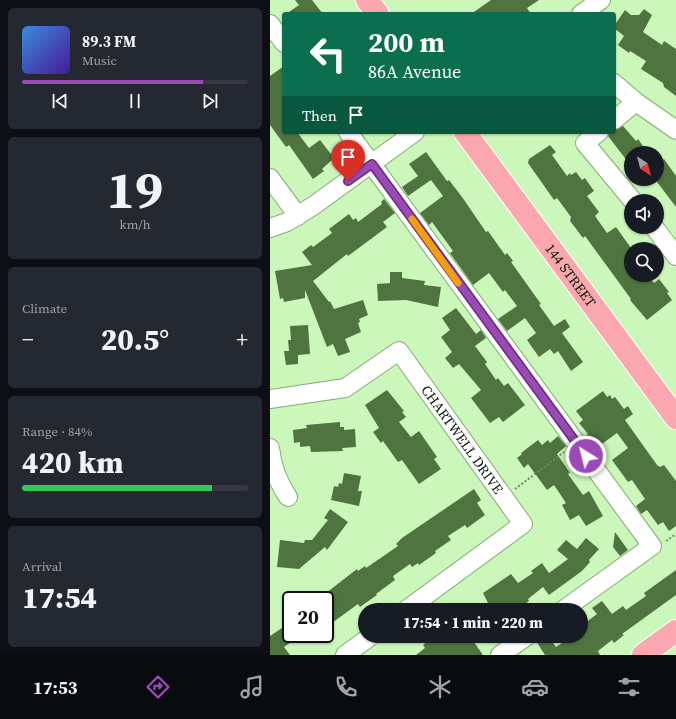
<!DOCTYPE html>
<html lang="en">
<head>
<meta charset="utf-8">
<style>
	body { margin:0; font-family:"Source Serif 4",serif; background:#242831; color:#f1f3f6; height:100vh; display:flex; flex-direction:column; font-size:15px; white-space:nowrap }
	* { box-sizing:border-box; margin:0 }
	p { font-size:13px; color:#9ea1a6 }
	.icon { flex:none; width:22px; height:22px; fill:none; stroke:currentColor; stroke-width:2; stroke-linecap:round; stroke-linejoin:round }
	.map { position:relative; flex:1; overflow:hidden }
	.drawer { display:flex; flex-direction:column; gap:8px; padding:8px; background:#0d0f14; width:270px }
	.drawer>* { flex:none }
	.banner { position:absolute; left:12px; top:12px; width:334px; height:122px; border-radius:4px; box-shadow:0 1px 3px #0004; background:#0b6e4f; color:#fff; overflow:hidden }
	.needle { width:26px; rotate:144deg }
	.tools { position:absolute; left:354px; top:146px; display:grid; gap:8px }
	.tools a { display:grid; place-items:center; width:40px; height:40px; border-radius:50%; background:#171b24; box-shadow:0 1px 3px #0004; font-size:20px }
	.speed { position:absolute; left:12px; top:591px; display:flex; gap:8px; font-size:20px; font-weight:700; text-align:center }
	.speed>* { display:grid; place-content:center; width:52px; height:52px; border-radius:50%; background:#171b24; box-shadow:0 1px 3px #0004; line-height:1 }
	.speed .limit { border:2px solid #111; border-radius:6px; background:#fff; color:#111 }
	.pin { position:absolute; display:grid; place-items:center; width:34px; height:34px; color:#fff; margin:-41px -17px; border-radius:50% 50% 50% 0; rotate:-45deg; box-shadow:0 0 4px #0007 }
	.pin .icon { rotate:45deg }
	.me { position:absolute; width:44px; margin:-22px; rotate:324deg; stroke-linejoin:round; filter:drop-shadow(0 0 3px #0008) }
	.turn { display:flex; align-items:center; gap:14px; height:84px; padding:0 20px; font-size:18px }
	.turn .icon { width:52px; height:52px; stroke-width:2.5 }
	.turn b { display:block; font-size:28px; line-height:34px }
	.then { display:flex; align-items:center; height:38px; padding:0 20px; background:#0003; gap:8px; font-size:15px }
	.big { font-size:30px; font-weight:800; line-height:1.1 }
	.drawer .widget { flex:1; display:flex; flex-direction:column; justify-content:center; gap:6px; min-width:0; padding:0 14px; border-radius:6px; background:#242831 }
	.drawer .dial { align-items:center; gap:0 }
	.dial b { font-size:52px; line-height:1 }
	.song { display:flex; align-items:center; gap:12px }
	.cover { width:48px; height:48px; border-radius:6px; background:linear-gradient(135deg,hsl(210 70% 55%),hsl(260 70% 35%)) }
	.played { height:4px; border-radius:2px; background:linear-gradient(90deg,#9c49b8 80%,#363941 80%) }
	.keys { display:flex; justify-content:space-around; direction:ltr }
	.heat { display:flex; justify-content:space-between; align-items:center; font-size:22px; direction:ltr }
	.charge { height:6px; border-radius:3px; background:linear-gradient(90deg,#34c759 84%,#363941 0) }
	.trip { position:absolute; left:88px; top:603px; width:230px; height:40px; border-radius:20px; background:#171b24; box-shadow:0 1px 3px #0004; font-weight:800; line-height:40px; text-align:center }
	.menu { display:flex; height:64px; justify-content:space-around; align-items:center; background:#090b0e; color:#9ea1a6 }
	.menu .icon { width:28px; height:28px }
	.menu .on { color:#9c49b8 }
	.menu b { font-size:18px; color:#f1f3f6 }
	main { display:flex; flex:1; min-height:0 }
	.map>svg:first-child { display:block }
	.building { fill:#4f743f }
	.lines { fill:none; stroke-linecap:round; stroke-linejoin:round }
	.minor-casing { stroke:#83ab73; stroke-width:20 }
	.major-casing { stroke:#fff; stroke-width:24 }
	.path { stroke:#6d8a61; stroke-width:2; stroke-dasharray:2 2; stroke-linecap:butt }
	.minor { stroke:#fff; stroke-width:18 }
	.major { stroke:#fba7af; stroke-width:22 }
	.route-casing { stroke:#652f78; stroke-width:10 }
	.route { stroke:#9c49b8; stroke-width:7 }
	.slow { stroke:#f59e0b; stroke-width:7 }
	.labels { text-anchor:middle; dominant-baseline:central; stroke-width:4; stroke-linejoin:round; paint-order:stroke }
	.street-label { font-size:14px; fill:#091703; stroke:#fff }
</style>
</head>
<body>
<main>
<section class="drawer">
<div class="widget">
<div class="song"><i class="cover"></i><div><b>89.3 FM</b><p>Music</p></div></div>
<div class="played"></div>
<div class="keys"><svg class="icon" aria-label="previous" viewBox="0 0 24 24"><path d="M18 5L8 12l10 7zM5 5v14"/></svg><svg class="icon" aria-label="pause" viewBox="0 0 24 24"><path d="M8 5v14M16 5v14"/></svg><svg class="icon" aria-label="next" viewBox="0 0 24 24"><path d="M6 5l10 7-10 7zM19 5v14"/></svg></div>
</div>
<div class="widget dial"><b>19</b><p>km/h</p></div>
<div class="widget"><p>Climate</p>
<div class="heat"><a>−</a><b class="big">20.5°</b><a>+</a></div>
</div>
<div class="widget"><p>Range · 84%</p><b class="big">420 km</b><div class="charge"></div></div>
<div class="widget"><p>Arrival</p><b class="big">17:54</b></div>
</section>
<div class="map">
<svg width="406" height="655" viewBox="0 0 406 655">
	<rect width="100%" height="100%" fill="#ccf7bb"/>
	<!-- building -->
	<path class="building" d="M25 0H42L53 14H16L29 5Z
		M221 0H269L257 8 261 14H201Z
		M374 9 382 15 373 32 392 45 394 41 406 49V96L394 87 393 83 371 69 376 61 360 51 359 53 348 45 354 36 344 28V26L355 10 361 15H369Z
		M14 66V132H27L39 148 50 140 64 158 52 169 54 171 43 179 19 145 16 147 0 125V76Z
		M353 126 366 141 368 139 378 153H361V166L338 136 339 132H344V130Z
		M280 145 286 152 282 155 297 176 300 173 301 175 306 172 312 180 315 178 324 191 317 196 329 212 325 216 337 233 346 227 361 248V275H378L384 283 389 279 399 292 397 293 402 300 377 320 360 300 361 299 315 236 313 238 304 226 300 221 301 217 287 198 284 200 258 163 259 159Z
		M156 152 177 181 179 180 192 197 216 232 218 231 235 255 237 253 243 261 241 262 271 304 269 305 284 326 295 319 300 327 292 333 313 362 301 371 288 351 284 354 280 349 269 357 257 340 266 333 255 318 237 331 228 319 247 306 235 290 233 292 219 273 203 285 180 253 183 251 162 222 159 225 150 213 173 196 161 180 138 196 132 187 148 176 139 164Z
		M394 159 406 176V207L387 182V164Z
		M114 199 125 213 113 222 117 227 78 256 77 254 43 281 59 302 60 301 64 309 93 300 98 315 89 319 90 322 88 323 91 332 75 339 80 352 68 356 63 344 57 347 35 290V298L14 302 13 298 10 299 5 271 42 265 32 252 41 245 43 247 62 233 59 229 79 214 83 220 86 218 88 222 112 204 111 202Z
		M120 272H132V278L155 281 154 285 171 287 168 307 136 300 108 301 107 284 120 283Z
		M186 308 206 334 211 330 216 338 205 346 217 362 215 364 226 380 228 378 234 386 238 383 255 405 233 422 229 417 220 423 201 398 211 390 189 364 183 368 175 358 182 352 171 337 180 330 172 318Z
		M38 325 40 354 28 355V364L16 365 14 351H19L18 340H21L20 326Z
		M117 390 134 411 132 412 136 417 129 422 141 437 149 431 167 457 164 459 171 469 149 484 132 460 128 462 113 441 111 443 103 432 109 428 95 405Z
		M333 391 337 397 340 395 342 399 345 397 354 409 358 406 363 414 355 420 387 465 390 467 394 465 406 481V526L399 531 393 522 388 525 377 510 371 514 366 506 375 499 362 480 358 482 342 460 358 448 347 433 325 449 315 436 318 434 309 423 313 420 306 411Z
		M70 422V427H74V430L85 429 86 447 72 448 73 451 41 452 40 446 30 447V442L24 443 23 430 37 428 36 425Z
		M288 436 296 446 287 454 300 473 298 474 313 495 319 491 333 516 316 526 309 515 300 520 292 505 296 503 284 485 277 490 258 464 254 468 247 458 252 454 251 453 268 440 272 445 278 440 280 443Z
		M74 473 91 476 88 491H92L89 506 61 500 64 486 68 487 69 483 72 484Z
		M204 489 211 500 207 503 215 515 197 528 195 525 178 536 181 540 165 551 166 553 149 565 148 563 142 567 140 564 123 576 125 580 106 594 107 595 90 607 88 604 55 628V600H47L87 569 88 571 95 566 96 568 128 546 126 544 132 538Z
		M60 509 78 522 57 550 55 547 29 569 7 567 10 540 34 543 35 540H42L58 520 54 518Z
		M345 532 358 550 350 556 343 547Z
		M316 538 329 549 319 560 320 562 312 571 279 595 273 587 258 599 259 601 255 604 260 610H208L218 603 213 593 241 574 248 583 263 573 261 571 272 563 279 573 298 559 287 550 296 540 307 549Z
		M406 570V595L352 634 354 635 344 643 342 640 328 651 330 655H275L266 641 267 636H278L286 647 302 636H311V626L327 614 322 608 332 601 342 614 353 606 356 610 376 596 374 593Z
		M21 622V634H32L14 647 20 655H0V636Z
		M164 636H213L204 642 213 655H146L155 648 153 645Z"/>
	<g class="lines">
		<defs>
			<g id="minor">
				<path d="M311 14 331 0"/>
				<path d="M0 24 14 43"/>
				<path d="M344 83 366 102 406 130"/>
				<path d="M344 120 366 102"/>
				<path d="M78 132 382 546 293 610"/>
				<path d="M329 132 315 143 363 201"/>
				<path d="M0 178 28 216"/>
				<path d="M384 227 406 256"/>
				<path d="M0 228 17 222 43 206 145 132"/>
				<path id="s1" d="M0 399 75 388 129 351 253 524 136 610"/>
				<path d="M0 448C2 467 7 481 18 497"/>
				<path d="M75 655 101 636"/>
				<path d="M230 655 257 636"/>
			</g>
			<g id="major">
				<path d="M97 0 108 14"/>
				<path id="s2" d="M195 132 406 418"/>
				<path d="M373 655 406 631"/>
			</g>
		</defs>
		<!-- minor casing -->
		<use href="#minor" class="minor-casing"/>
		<!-- major casing -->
		<use href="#major" class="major-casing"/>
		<!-- path -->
		<path class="path" d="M245 489 294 452
			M396 541 406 534"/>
		<!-- minor -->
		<use href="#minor" class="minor"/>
		<!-- major -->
		<use href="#major" class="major"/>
	</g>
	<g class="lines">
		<defs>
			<path id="route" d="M78 181 102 164 316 456"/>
		</defs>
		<!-- route casing -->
		<use href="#route" class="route-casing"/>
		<!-- route -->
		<use href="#route" class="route"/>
		<!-- slow -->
		<path class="slow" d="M142 219 188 283"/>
	</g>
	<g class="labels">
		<!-- street labels -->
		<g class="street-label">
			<text stroke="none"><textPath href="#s2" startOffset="178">144 STREET</textPath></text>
			<text stroke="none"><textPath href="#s1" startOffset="250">CHARTWELL DRIVE</textPath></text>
		</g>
	</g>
</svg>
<div class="tools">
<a><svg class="needle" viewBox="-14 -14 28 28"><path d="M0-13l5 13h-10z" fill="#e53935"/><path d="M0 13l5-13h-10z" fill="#9ea1a6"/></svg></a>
<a><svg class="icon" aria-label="sound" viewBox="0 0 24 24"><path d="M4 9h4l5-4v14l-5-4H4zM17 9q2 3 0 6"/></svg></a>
<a><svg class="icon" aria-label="search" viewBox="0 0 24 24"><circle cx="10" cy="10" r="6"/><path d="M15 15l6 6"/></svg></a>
</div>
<div class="speed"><div class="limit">20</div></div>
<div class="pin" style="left:78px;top:181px;background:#d93025"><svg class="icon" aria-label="arrive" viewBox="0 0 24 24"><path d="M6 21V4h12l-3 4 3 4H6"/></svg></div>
<svg class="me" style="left:316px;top:456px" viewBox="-20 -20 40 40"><circle r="17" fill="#9c49b8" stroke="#fff" stroke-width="3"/><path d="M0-11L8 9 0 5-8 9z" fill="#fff"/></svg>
<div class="trip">17:54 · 1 min · 220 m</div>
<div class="banner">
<div class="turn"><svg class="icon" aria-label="left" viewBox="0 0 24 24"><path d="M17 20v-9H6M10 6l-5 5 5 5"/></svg><div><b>200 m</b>86A Avenue</div></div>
<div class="then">Then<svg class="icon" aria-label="arrive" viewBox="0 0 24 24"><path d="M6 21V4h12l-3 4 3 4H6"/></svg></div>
</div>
</div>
</main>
<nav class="menu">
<b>17:53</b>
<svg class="icon on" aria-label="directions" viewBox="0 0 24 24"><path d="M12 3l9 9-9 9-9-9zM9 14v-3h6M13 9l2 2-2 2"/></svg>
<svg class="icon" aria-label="music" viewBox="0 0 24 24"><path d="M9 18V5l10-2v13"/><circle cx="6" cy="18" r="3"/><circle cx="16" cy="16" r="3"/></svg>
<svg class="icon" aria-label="phone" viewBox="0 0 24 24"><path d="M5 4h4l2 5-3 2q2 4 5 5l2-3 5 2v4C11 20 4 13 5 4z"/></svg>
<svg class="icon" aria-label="climate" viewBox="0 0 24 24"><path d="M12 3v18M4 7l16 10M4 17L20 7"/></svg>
<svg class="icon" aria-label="car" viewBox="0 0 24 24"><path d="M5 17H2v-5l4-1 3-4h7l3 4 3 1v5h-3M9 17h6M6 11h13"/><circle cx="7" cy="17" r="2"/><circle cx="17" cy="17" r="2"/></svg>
<svg class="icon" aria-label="filters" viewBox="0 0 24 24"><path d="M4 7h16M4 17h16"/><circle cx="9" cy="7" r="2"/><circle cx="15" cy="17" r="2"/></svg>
</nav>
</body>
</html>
